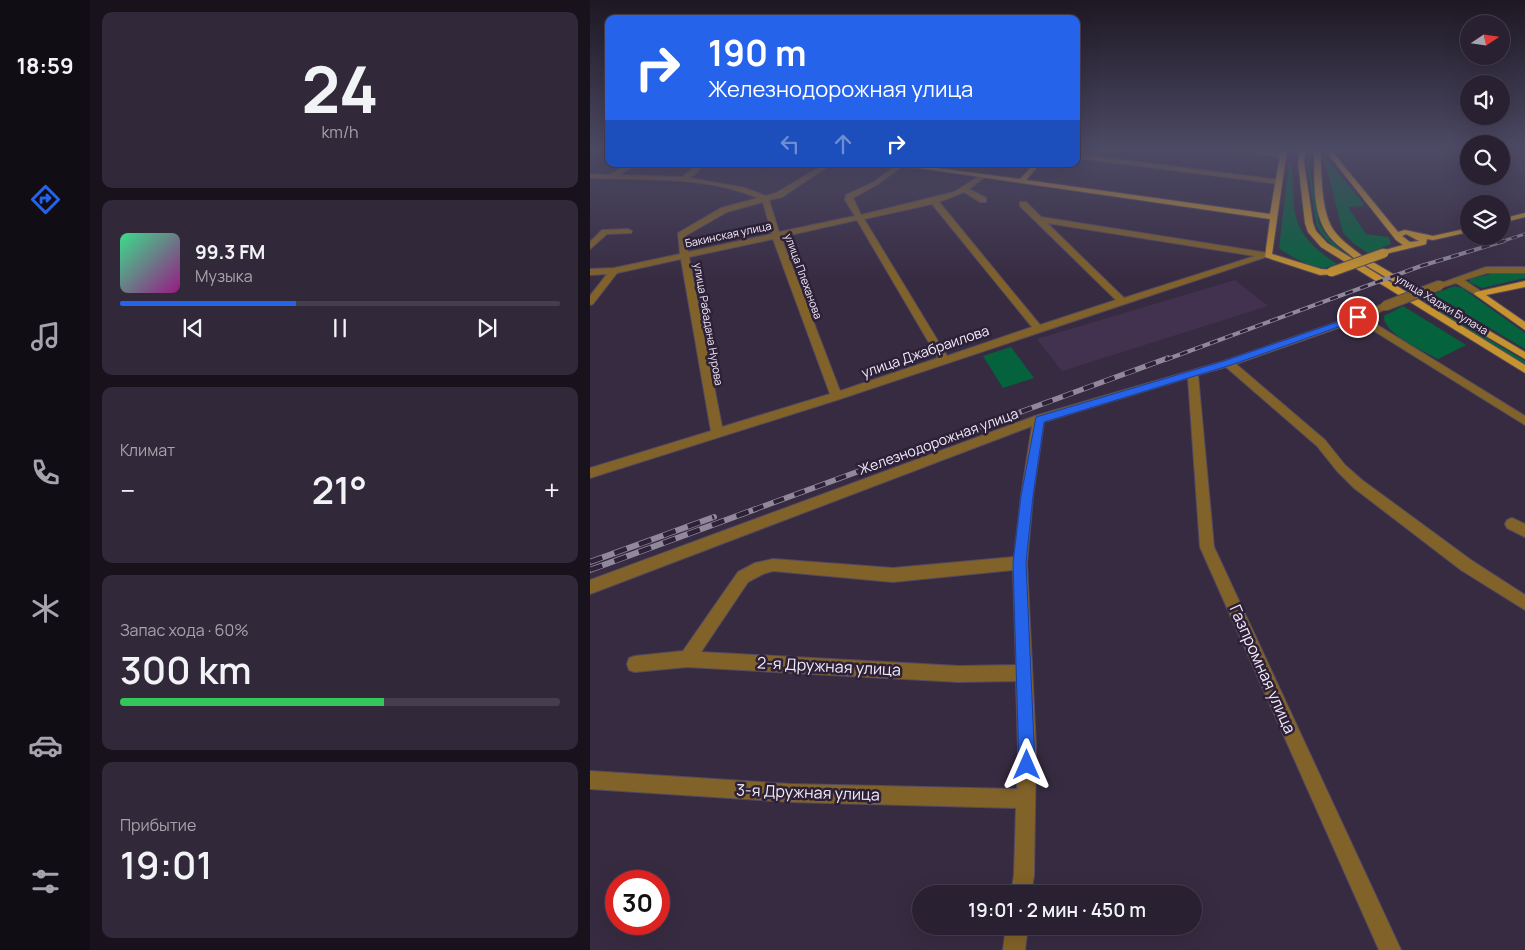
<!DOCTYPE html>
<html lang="ru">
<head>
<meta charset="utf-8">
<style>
	body { margin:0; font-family:Manrope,sans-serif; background:#312839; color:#f1f3f6; height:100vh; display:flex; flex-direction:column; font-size:19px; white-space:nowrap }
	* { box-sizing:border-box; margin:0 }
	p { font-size:16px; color:#a5a3ab }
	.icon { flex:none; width:28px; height:28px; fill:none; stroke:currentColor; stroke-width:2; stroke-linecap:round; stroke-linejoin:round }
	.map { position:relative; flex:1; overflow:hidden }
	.side { display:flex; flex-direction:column; gap:12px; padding:12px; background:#17121b; width:500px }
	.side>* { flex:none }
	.hud { position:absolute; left:15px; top:15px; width:475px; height:152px; border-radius:10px; box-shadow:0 5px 20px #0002,0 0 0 1px #453e4d; background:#2563eb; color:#fff; overflow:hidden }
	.needle { width:32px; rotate:77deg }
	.tools { position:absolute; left:870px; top:15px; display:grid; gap:10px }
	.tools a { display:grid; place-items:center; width:50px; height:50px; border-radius:50%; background:#292031; box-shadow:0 5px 20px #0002,0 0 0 1px #453e4d; font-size:25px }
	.speed { position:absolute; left:15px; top:870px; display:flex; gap:10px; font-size:25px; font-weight:700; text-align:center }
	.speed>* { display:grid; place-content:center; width:65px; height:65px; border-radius:50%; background:#292031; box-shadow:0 5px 20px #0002,0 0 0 1px #453e4d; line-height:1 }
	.speed .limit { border:8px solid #d22; background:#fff; color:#111 }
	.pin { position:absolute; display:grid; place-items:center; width:42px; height:42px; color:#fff; margin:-21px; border:2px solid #fff; border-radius:50%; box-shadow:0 1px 5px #0007 }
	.me { position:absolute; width:55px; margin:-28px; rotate:0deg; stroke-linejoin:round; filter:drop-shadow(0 0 4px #0008) }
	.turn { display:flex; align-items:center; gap:18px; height:105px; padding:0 20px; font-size:22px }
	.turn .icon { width:65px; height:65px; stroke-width:2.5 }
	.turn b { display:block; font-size:35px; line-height:42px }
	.lanes { display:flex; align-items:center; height:48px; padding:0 20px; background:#0003; justify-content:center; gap:25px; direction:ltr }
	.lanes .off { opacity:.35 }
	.big { font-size:38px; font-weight:600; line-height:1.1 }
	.side .widget { flex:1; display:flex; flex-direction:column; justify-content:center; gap:8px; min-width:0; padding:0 18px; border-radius:10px; background:#312839 }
	.side .dial { align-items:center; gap:0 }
	.dial b { font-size:65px; line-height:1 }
	.song { display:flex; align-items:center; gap:15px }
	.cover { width:60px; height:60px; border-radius:8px; background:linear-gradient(135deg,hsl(150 70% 55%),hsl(310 70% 35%)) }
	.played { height:5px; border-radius:2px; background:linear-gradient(90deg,#2563eb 40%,#453e4d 40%) }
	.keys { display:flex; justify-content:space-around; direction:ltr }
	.heat { display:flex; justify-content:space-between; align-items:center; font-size:28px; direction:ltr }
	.charge { height:8px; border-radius:4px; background:linear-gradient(90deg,#34c759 60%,#453e4d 0) }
	.trip { position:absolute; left:322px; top:885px; width:290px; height:50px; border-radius:25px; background:#292031; box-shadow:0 5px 20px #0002,0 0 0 1px #453e4d; font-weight:600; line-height:50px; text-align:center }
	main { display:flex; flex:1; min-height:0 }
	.tab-bar { display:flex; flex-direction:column; width:90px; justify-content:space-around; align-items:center; background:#100d14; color:#a5a3ab }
	.tab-bar .icon { width:35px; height:35px }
	.tab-bar .selected { color:#2563eb }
	.tab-bar b { font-size:22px; color:#f1f3f6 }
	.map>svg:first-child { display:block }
	.built { fill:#43324f }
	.green { fill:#04633c }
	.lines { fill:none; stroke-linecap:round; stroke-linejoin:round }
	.minor-casing { stroke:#554a5f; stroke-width:2 }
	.major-casing { stroke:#554a5f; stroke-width:2 }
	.minor { fill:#816228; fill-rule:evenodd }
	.major { fill:#c6932e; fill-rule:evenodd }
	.rail-far3-casing { stroke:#92889b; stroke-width:3 }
	.rail-far2-casing { stroke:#92889b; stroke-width:4 }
	.rail-far1-casing { stroke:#92889b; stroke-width:5.5 }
	.rail-casing { stroke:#92889b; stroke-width:6 }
	.rail-far3 { stroke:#2d2137; stroke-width:2; stroke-dasharray:6; stroke-linecap:butt }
	.rail-far2 { stroke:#2d2137; stroke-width:2.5; stroke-dasharray:8; stroke-linecap:butt }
	.rail-far1 { stroke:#2d2137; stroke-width:4; stroke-dasharray:11; stroke-linecap:butt }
	.rail { stroke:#2d2137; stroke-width:4.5; stroke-dasharray:13; stroke-linecap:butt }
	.minor-bridge-casing { stroke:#554a5f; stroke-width:11; stroke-linecap:butt }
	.major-bridge-casing { stroke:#554a5f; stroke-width:11; stroke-linecap:butt }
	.minor-bridge { stroke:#816228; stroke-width:9 }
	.major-bridge { stroke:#c6932e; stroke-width:9 }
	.route { fill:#2563eb; stroke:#184099 }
	.labels { text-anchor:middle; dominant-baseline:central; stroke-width:5; stroke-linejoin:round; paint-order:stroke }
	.far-street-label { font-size:11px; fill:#f3ebfa; stroke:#2d2137 }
	.street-label { font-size:14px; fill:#f3ebfa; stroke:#2d2137 }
	.near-street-label { font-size:16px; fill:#f3ebfa; stroke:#2d2137 }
</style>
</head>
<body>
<main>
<nav class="tab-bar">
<b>18:59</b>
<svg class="icon selected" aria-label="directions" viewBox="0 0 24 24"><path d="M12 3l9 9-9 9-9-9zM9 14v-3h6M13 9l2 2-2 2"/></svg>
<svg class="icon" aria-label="music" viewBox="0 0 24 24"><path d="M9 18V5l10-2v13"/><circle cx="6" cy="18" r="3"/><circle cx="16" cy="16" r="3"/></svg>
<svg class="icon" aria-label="phone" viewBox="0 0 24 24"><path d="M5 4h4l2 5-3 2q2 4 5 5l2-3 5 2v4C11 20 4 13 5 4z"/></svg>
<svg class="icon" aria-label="climate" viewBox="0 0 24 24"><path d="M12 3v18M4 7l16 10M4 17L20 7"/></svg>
<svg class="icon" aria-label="car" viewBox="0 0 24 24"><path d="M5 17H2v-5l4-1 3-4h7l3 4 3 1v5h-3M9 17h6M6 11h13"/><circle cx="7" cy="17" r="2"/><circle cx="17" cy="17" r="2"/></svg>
<svg class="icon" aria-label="filters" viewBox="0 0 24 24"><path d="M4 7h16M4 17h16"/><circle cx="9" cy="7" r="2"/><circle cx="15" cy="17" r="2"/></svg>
</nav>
<section class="side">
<div class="widget dial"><b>24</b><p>km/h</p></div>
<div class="widget">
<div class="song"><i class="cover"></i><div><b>99.3 FM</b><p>Музыка</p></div></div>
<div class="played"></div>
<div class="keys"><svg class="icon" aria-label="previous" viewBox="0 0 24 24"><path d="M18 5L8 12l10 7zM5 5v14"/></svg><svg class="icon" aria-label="pause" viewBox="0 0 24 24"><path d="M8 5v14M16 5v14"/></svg><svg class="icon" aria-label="next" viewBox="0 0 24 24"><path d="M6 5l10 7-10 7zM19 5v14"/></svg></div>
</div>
<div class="widget"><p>Климат</p>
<div class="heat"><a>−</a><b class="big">21°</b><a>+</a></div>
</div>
<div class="widget"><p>Запас хода · 60%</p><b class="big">300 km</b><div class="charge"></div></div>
<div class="widget"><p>Прибытие</p><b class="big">19:01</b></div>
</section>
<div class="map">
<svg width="935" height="950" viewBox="0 0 935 950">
	<rect width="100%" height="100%" fill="#372b41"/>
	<!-- built -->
	<path class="built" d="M912 149H935V176L926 165 925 159 911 155Z
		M645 280 678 306 472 371 447 339Z"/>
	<!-- green -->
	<path class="green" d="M733 154 774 204 772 206 758 207 776 234 799 237 801 244 778 253 763 243 753 233Z
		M718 156 729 223C736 237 746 246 758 255L935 361V365L755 255C743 246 732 238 726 224L717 164Z
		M699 162H702C704 215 699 232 747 264 743 265 738 267 735 268 724 269 697 255 689 248Z
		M901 274H935V278L892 288 879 282 880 279Z
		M865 286 872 288 935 333V349L843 294Z
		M813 306 876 345 848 359C834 351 792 333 794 316Z
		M421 347 444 378 413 388 393 356Z"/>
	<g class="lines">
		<defs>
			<path id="minor" d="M643 149H660L696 156 693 158Z
				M486 154 689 180 692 182 689 184 486 158Z
				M40 164H48L28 175 92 177 109 164H116L100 178 155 188 176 196 186 193 235 164H242L192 197 179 200 189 232 265 216 255 200 256 195 284 182 308 164 314 165 288 184 263 198 271 215 364 192 391 175H395V177L379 189 396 198V202H390L374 192 349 202 450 325 526 300 430 206V202H436L451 217 678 253 682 255 250 399 0 478V468L121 431 91 259 27 273 3 304 0 305V296L17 274 0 275V269L24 268 90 254 88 233 131 208 168 198C117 176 55 180 0 178V174L19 175ZM173 202 182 234 98 252 95 236 137 212ZM342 204 442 327 357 356 274 219ZM267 220 348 358 250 391 191 237ZM457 223 665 256 534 298ZM183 239 240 394 132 427 99 257Z
				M38 229 42 231 41 233 17 234 0 249V242L12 230Z
				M896 267H935V273H897L874 280 892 292V296L889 297 866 283 850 288 846 285Z
				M795 303 800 306 798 308 776 318 935 416V425L768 321 646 364 735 440 755 465 772 480 881 560 935 595V610L871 570 764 488 747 471 727 446 636 367 608 375 624 547 811 950H789L610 547 598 378 454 422 443 496 437 563 446 748 444 875 441 894H421L424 875 426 808 200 802 0 789V771L200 784 427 789 428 748 426 681 369 682 97 667 45 672 39 670 37 664 39 658 45 656 93 651 148 572 165 563 183 559 303 568 424 557 431 496 442 426 0 594V580L445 416 634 361 759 318ZM423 570 426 665 369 666 111 652 158 582 173 574 183 571 303 582Z
				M922 518 935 524V537L917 528 915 524 917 520Z
				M416 926H438L435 950H413Z"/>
			<path id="major" d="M691 149H697L682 254 731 269 744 270V274L730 275 675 257 680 219 301 164H316L430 179 444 164H450L436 180 680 214Z
				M710 149H716L714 162 723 223 726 231 737 243 935 365V373L731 247 718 232 715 223 708 162Z
				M724 149H730C732 172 730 213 745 232 752 241 762 248 771 255L935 352V359L765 259C756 251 746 245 739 236 721 213 725 176 724 149Z
				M734 149H740L808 232 815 230 843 236 879 228V232L843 240 837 239 836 244 833 245 791 255V251L813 245 806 240ZM816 234 829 241 820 242 812 236Z
				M935 213V217L911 223V219Z
				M935 281V287L896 295 935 322V330L884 294 886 292Z"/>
		</defs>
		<!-- minor casing -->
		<use href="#minor" class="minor-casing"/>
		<!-- major casing -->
		<use href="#major" class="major-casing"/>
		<!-- minor -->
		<use href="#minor" class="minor"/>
		<!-- major -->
		<use href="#major" class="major"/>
		<defs>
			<path id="rail-far3" d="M910 242 935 234"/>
			<path id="rail-far2" d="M575 360 831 266 914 241"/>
			<path id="rail-far1" d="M163 510 578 358"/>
			<path id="rail" d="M0 562 124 517
				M0 570 166 509"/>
		</defs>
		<!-- rail-far3 casing -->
		<use href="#rail-far3" class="rail-far3-casing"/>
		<!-- rail-far2 casing -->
		<use href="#rail-far2" class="rail-far2-casing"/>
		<!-- rail-far1 casing -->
		<use href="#rail-far1" class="rail-far1-casing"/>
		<!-- rail casing -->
		<use href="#rail" class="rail-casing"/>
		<!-- rail-far3 -->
		<use href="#rail-far3" class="rail-far3"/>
		<!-- rail-far2 -->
		<use href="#rail-far2" class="rail-far2"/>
		<!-- rail-far1 -->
		<use href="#rail-far1" class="rail-far1"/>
		<!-- rail -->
		<use href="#rail" class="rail"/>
		<defs>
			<path id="minor-bridge" d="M795 306 850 285"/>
			<path id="major-bridge" d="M741 272 794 253"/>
		</defs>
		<!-- minor-bridge casing -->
		<use href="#minor-bridge" class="minor-bridge-casing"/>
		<!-- major-bridge casing -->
		<use href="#major-bridge" class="major-bridge-casing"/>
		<!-- minor-bridge -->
		<use href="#minor-bridge" class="minor-bridge"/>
		<!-- major-bridge -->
		<use href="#major-bridge" class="major-bridge"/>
	</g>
	<!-- sky -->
	<linearGradient id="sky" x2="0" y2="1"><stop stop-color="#1e1824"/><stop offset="0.53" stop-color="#4d4a65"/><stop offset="1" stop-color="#4d4a65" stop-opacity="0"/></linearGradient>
	<rect width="935" height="282" fill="url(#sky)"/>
	<!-- route -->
	<path class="route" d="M768 315 772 317 771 319 641 365 454 422 443 496 436 563 445 765 443 771 437 773 431 771 429 765 423 563 431 496 446 417 634 361Z"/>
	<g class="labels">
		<!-- far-street labels -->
		<g class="far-street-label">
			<text transform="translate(138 234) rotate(-12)">Бакинская улица</text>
			<text transform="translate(214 276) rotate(70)">улица Плеханова</text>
			<text transform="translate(852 304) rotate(31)">улица Хаджи Булача</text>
			<text transform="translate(119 324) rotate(80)">улица Рабадана Нурова</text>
		</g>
		<!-- street labels -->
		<g class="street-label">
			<text transform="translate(335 351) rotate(-19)">улица Джабраилова</text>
			<text transform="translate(348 441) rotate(-20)">Железнодорожная улица</text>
		</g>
		<!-- near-street labels -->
		<g class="near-street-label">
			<text transform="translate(239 666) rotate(3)">2-я Дружная улица</text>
			<text transform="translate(673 669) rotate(66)">Газпромная улица</text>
			<text transform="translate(218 792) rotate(2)">3-я Дружная улица</text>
		</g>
	</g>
</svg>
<div class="tools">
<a><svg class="needle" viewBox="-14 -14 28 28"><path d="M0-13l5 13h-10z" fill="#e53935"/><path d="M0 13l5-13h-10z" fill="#a5a3ab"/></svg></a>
<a><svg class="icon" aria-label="sound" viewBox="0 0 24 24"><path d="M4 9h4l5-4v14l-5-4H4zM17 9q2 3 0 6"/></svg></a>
<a><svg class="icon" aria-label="search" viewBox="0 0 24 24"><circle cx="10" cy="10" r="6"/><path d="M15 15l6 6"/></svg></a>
<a><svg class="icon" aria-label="layers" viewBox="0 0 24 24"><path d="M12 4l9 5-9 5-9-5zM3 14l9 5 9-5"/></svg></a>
</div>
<div class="speed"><div class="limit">30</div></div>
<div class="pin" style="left:768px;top:317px;background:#d93025"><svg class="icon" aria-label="arrive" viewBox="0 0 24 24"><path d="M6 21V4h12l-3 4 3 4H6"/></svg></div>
<svg class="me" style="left:437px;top:765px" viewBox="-20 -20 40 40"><path d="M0-17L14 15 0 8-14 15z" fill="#2563eb" stroke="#fff" stroke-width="4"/></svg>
<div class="trip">19:01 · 2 мин · 450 m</div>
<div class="hud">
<div class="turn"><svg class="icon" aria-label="right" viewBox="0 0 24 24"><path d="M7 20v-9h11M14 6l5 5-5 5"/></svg><div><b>190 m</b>Железнодорожная улица</div></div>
<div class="lanes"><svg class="icon off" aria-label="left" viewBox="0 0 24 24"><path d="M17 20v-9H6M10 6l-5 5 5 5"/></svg><svg class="icon off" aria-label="ahead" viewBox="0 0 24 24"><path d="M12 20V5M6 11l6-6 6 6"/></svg><svg class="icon" aria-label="right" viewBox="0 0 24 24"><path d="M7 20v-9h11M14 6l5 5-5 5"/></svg></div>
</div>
</div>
</main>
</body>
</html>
